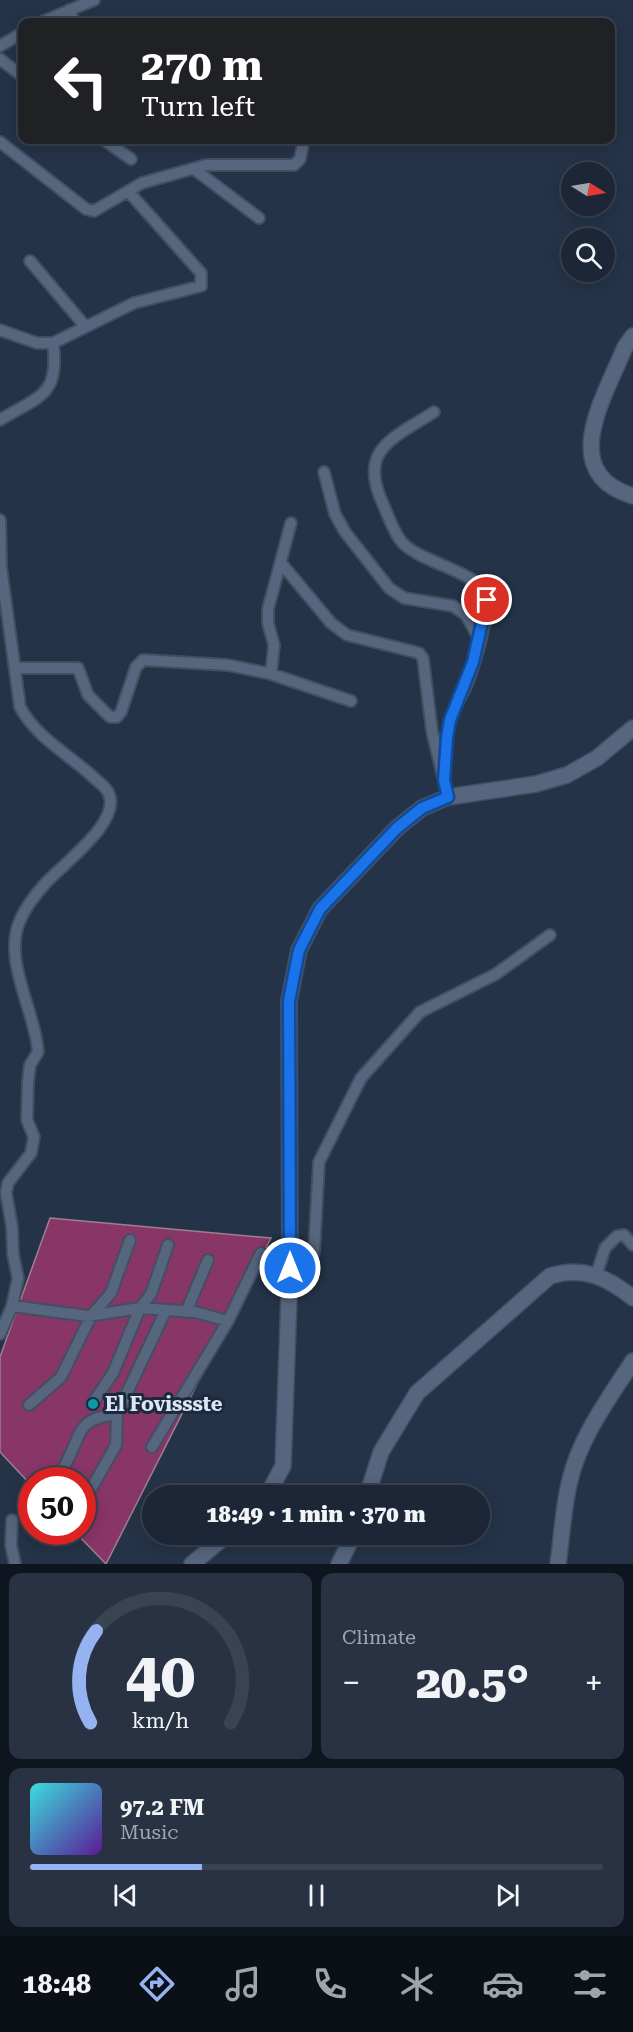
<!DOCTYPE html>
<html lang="en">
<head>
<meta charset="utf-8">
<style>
	body { margin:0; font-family:"Roboto Serif",serif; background:#293242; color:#f1f3f6; height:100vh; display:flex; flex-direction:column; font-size:22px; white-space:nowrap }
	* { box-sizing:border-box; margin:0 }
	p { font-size:20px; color:#a0a5ad }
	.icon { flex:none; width:33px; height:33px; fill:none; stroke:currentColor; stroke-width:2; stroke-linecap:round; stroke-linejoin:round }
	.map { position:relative; height:1564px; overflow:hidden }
	.panel { display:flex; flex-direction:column; gap:9px; padding:9px; background:#0f151e; flex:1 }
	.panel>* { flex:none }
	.hud { position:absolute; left:18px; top:18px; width:597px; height:126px; border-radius:12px; box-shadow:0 3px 15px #0003,0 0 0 2px #3a4351; background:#202124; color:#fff; overflow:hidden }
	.needle { width:39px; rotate:101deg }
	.tools { position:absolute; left:561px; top:162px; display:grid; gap:12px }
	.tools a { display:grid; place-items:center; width:54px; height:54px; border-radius:50%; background:#1c2636; box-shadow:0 3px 15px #0003,0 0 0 2px #3a4351; font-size:30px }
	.speed { position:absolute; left:18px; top:1467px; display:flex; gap:12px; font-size:30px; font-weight:700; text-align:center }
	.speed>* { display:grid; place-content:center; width:78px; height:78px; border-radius:50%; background:#1c2636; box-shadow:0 3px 15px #0003,0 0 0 2px #3a4351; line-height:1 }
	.speed .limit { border:9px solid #d22; background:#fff; color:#111 }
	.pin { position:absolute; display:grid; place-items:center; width:51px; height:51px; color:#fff; margin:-26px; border:3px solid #fff; border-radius:50%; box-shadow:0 2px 6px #0007 }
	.me { position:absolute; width:66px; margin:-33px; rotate:0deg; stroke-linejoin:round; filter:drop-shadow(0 0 4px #0008) }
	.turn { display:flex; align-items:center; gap:21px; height:126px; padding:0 24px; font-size:27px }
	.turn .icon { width:78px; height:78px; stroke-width:2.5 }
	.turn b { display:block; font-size:42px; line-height:51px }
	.big { font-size:45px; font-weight:800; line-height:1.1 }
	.panel .card { flex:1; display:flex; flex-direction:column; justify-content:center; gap:9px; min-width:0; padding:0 21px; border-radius:12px; background:#293242 }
	.panel .dial { align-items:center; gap:0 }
	.dial svg { height:156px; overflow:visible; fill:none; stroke:#3a4351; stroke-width:7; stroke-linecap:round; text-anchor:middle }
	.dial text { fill:#f1f3f6; stroke:none }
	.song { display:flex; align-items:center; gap:18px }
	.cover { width:72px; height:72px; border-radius:9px; background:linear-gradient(135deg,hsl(180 70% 55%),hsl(270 70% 35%)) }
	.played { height:6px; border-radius:3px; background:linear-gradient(90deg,#95b2f1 30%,#3a4351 30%) }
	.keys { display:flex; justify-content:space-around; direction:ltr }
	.heat { display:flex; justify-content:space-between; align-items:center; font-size:33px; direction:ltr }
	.panel .tiles { flex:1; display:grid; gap:9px; grid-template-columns:1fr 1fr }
	.card:last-child { grid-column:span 2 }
	.trip { position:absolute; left:142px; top:1485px; width:348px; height:60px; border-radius:30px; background:#1c2636; box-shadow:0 3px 15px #0003,0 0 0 2px #3a4351; font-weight:800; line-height:60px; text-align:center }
	.tabs { display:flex; height:96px; justify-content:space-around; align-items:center; background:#0b0f16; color:#a0a5ad }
	.tabs .icon { width:42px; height:42px }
	.tabs .on { color:#95b2f1 }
	.tabs b { font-size:27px; color:#f1f3f6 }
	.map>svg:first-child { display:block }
	.building { fill:#883667; stroke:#9d7f8f; stroke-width:1.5 }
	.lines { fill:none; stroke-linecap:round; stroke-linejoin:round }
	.street-casing { stroke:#434f61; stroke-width:14 }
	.secondary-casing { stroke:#434f61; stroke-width:18 }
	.street { stroke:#56667e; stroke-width:10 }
	.secondary { stroke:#56667e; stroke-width:15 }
	.route-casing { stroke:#114b97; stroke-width:15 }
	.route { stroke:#1a73e8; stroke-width:10 }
	.culture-dot { fill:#0f9aa8; stroke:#1b293e; stroke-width:2 }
	.labels { text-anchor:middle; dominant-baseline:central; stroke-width:6; stroke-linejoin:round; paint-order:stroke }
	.poi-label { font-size:20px; font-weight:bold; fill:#dde6f4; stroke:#1b293e; text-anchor:start }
</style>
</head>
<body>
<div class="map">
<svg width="633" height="1564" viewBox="0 0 633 1564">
	<rect width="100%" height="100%" fill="#253348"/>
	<!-- building -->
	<path class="building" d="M50 1218 271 1238 106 1564 75 1532H82V1480H32V1486L0 1452V1357Z"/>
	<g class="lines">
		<defs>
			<path id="street" d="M69 10 75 22
				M42 22 94 0
				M0 46 22 33
				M0 59 22 76
				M104 140 131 159
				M0 142 86 209 94 211 142 183 206 165H294L300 159 304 140
				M194 169 259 218
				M30 261 85 326
				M0 330 37 343H53C60 396 39 396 0 420
				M53 343 134 303 201 286V273L128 191
				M434 412C394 438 357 449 383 504 388 515 393 531 401 541 419 564 486 572 487 600 487 623 475 663 467 684 461 697 454 708 450 721 445 740 445 761 444 780
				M324 472 335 514 345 532 389 588 404 598 453 606 466 615 480 640
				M0 520 1 567 20 707C36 737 68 754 92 776 97 781 105 786 108 792 124 821 61 865 44 885 36 894 26 907 21 918 1 959 36 1012 38 1052L30 1065 28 1082 27 1120 34 1137 31 1153 8 1183 6 1193 12 1227 13 1254 18 1278 12 1306 0 1334
				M281 563 331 623 347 635 419 653 423 658 432 731 448 797
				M16 668H78L88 695 110 717H117L121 712 136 667 143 660 228 665 271 674 351 701
				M271 674 274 645 268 623V609L291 523
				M290 1268 314 1252 319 1162 361 1078 420 1012 496 974 550 935
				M596 1276 605 1248 617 1236 624 1235 633 1245
				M12 1306 88 1316 140 1308 195 1312 228 1321
				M186 1312 208 1260
				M92 1404 113 1373 140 1308 151 1294 168 1245
				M29 1405 61 1377 91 1316 111 1293 130 1240
				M152 1447 228 1321 261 1253
				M65 1465C83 1433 75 1419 117 1414
				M82 1505 116 1445 117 1414 165 1312
				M12 1520 11 1545 15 1564"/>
			<path id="secondary" d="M633 336 625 347C605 396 556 473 633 496
				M267 1496 283 1466 290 1268 289 1001 299 950 320 909 397 828 422 808 448 797 536 784 567 775 597 758 633 728
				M367 1496 381 1452 417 1393 550 1276C583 1266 607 1277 633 1298
				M192 1564 228 1534
				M339 1564 354 1534
				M558 1564C562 1537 563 1507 570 1480 580 1437 609 1398 633 1361"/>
		</defs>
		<!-- street casing -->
		<use href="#street" class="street-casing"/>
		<!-- secondary casing -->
		<use href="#secondary" class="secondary-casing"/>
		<!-- street -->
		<use href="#street" class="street"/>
		<!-- secondary -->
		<use href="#secondary" class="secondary"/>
	</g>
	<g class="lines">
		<defs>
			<path id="route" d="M290 1268 289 1001 299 950 320 909 397 828 422 808 448 797 444 780 447 737 450 720 473 662 487 600"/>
		</defs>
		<!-- route casing -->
		<use href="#route" class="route-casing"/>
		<!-- route -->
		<use href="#route" class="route"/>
	</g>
	<!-- markers -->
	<circle class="culture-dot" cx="93" cy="1404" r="6"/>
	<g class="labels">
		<!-- poi labels -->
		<g class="poi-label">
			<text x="105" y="1404">El Fovissste</text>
		</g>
	</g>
</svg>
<div class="tools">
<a><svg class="needle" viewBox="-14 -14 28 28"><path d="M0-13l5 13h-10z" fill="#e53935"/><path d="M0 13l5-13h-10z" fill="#a0a5ad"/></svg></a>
<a><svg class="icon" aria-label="search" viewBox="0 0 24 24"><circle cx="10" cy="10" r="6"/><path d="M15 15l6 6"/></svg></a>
</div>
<div class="speed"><div class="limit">50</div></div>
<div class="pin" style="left:487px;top:600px;background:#d93025"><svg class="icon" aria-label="arrive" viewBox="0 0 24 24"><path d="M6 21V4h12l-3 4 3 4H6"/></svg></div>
<svg class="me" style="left:290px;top:1268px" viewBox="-20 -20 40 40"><circle r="17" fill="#1a73e8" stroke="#fff" stroke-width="3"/><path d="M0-11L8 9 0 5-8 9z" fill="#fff"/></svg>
<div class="trip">18:49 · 1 min · 370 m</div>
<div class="hud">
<div class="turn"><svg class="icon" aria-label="left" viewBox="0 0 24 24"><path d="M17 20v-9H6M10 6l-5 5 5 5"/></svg><div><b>270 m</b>Turn left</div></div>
</div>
</div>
<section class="panel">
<div class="tiles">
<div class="card dial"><svg viewBox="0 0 100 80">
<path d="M14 69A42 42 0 1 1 86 69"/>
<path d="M14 69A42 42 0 0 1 17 22" stroke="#95b2f1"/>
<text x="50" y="56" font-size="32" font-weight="700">40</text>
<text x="50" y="72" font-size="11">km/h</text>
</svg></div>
<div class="card"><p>Climate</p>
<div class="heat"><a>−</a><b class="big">20.5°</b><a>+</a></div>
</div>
<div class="card">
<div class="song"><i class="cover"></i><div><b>97.2 FM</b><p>Music</p></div></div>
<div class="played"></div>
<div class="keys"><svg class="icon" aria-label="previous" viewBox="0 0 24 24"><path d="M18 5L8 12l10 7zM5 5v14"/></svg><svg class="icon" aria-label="pause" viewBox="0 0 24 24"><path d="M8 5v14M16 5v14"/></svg><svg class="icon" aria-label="next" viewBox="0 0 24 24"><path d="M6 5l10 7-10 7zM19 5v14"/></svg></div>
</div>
</div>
</section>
<nav class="tabs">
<b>18:48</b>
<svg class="icon on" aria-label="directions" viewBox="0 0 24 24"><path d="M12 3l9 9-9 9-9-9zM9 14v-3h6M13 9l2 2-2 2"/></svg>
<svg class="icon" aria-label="music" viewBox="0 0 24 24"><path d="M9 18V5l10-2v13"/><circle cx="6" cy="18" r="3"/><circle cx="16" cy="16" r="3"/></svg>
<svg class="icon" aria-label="phone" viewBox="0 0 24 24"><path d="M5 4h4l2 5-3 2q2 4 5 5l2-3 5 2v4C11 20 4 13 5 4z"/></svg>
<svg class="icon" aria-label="climate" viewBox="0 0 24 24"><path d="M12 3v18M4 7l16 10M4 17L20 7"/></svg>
<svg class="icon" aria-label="car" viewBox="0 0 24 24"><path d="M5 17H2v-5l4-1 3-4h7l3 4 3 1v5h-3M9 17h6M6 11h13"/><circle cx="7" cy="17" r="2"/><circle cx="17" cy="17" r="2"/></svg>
<svg class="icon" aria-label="filters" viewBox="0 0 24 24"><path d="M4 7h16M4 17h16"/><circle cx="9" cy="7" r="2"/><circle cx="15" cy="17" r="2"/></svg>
</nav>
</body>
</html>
